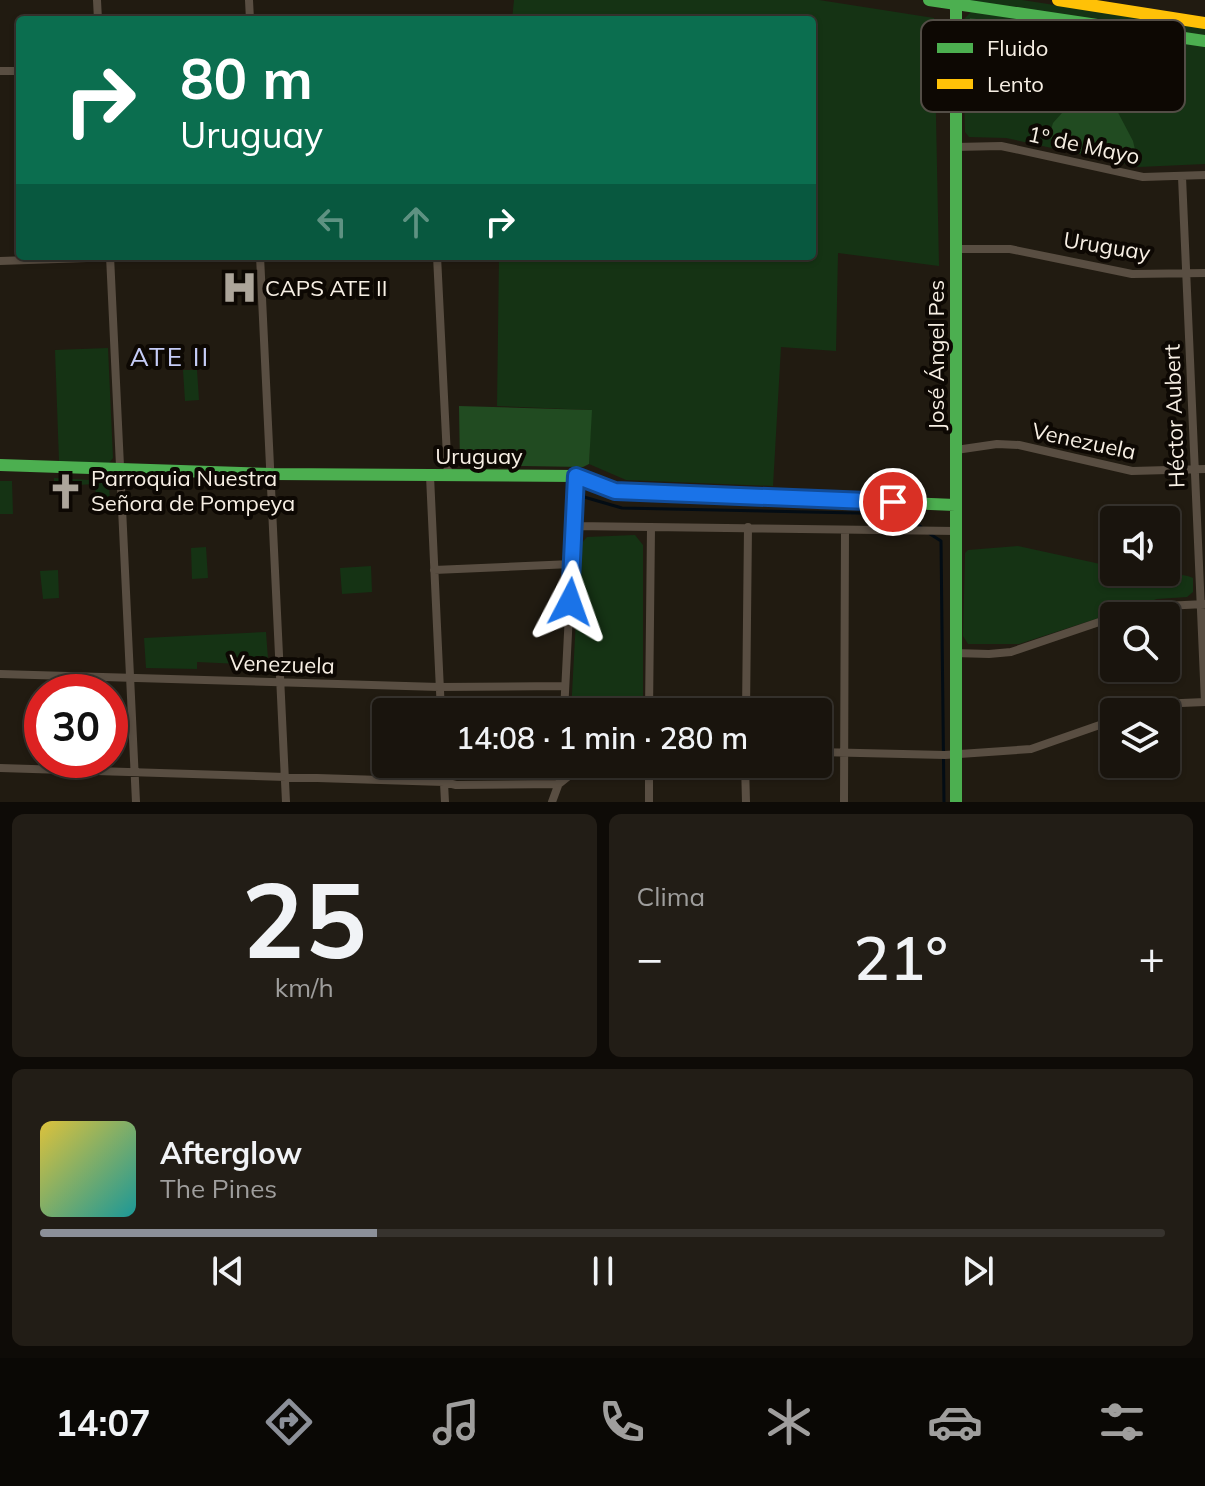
<!DOCTYPE html>
<html lang="es">
<head>
<meta charset="utf-8">
<style>
	body { margin:0; font-family:Mulish,sans-serif; background:#221d16; color:#f1f3f6; height:100vh; display:flex; flex-direction:column; font-size:30px; white-space:nowrap }
	* { box-sizing:border-box; margin:0 }
	p { font-size:26px; color:#9f9e9d }
	.icon { flex:none; width:44px; height:44px; fill:none; stroke:currentColor; stroke-width:2; stroke-linecap:round; stroke-linejoin:round }
	.map { position:relative; height:802px; overflow:hidden }
	.details { display:flex; flex-direction:column; gap:12px; padding:12px; background:#0e0b07; flex:1 }
	.details>* { flex:none }
	.hud { position:absolute; left:16px; top:16px; width:800px; height:244px; border-radius:8px; box-shadow:0 2px 6px #0004,0 0 0 2px #37332e; background:#0b6e4f; color:#fff; overflow:hidden }
	.buttons { position:absolute; left:1100px; top:506px; display:grid; gap:16px }
	.buttons a { display:grid; place-items:center; width:80px; height:80px; border-radius:8px; background:#19140d; box-shadow:0 2px 6px #0004,0 0 0 2px #37332e; font-size:40px }
	.speed { position:absolute; left:24px; top:674px; display:flex; gap:16px; font-size:40px; font-weight:700; text-align:center }
	.speed>* { display:grid; place-content:center; width:104px; height:104px; border-radius:50%; background:#19140d; box-shadow:0 2px 6px #0004,0 0 0 2px #37332e; line-height:1 }
	.speed .limit { border:12px solid #d22; background:#fff; color:#111 }
	.pin { position:absolute; display:grid; place-items:center; width:68px; height:68px; color:#fff; margin:-34px; border:4px solid #fff; border-radius:50%; box-shadow:0 2px 8px #0007 }
	.me { position:absolute; width:88px; margin:-44px; rotate:4deg; stroke-linejoin:round; filter:drop-shadow(0 0 6px #0008) }
	.turn { display:flex; align-items:center; gap:28px; height:168px; padding:0 32px; font-size:36px }
	.turn .icon { width:104px; height:104px; stroke-width:2.5 }
	.turn b { display:block; font-size:56px; line-height:68px }
	.lanes { display:flex; align-items:center; height:76px; padding:0 32px; background:#0003; justify-content:center; gap:40px; direction:ltr }
	.lanes .off { opacity:.35 }
	.big { font-size:60px; font-weight:600; line-height:1.1 }
	.details .widget { flex:1; display:flex; flex-direction:column; justify-content:center; gap:12px; min-width:0; padding:0 28px; border-radius:12px; background:#221d16 }
	.details .dial { align-items:center; gap:0 }
	.dial b { font-size:104px; line-height:1 }
	.song { display:flex; align-items:center; gap:24px }
	.cover { width:96px; height:96px; border-radius:12px; background:linear-gradient(135deg,hsl(50 70% 55%),hsl(180 70% 35%)) }
	.played { height:8px; border-radius:4px; background:linear-gradient(90deg,#8c9099 30%,#37332e 30%) }
	.keys { display:flex; justify-content:space-around; direction:ltr }
	.heat { display:flex; justify-content:space-between; align-items:center; font-size:44px; direction:ltr }
	.details .tiles { flex:1; display:grid; gap:12px; grid-template-columns:1fr 1fr }
	.widget:last-child { grid-column:span 2 }
	.trip { position:absolute; left:372px; top:698px; width:460px; height:80px; border-radius:8px; background:#19140d; box-shadow:0 2px 6px #0004,0 0 0 2px #37332e; font-weight:600; line-height:80px; text-align:center }
	.tab-bar { display:flex; height:128px; justify-content:space-around; align-items:center; background:#0a0805; color:#9f9e9d }
	.tab-bar .icon { width:56px; height:56px }
	.tab-bar .on { color:#8c9099 }
	.tab-bar b { font-size:36px; color:#f1f3f6 }
	.map>svg:first-child { display:block }
	.green { fill:#153314 }
	.forest { fill:#214b21 }
	.lines { fill:none; stroke-linecap:round; stroke-linejoin:round }
	.stream { stroke:#030c14; stroke-width:3 }
	.street { stroke:#594e42; stroke-width:8 }
	.fast { stroke:#4caf50; stroke-width:12 }
	.slow { stroke:#ffc107; stroke-width:12 }
	.route-casing { stroke:#114b97; stroke-width:20 }
	.route { stroke:#1a73e8; stroke-width:14 }
	.labels { text-anchor:middle; dominant-baseline:central; stroke-width:8; stroke-linejoin:round; paint-order:stroke }
	.street-label { font-size:22px; fill:#f7efe4; stroke:#0d0803 }
	.poi-label { font-size:22px; fill:#f7efe4; stroke:#0d0803; text-anchor:start }
	.quarter-label { font-size:26px; letter-spacing:2px; fill:#c5ccf7; stroke:#0d0803 }
	.key { fill:#0d0803; stroke:#534d46; stroke-width:2 }
	.key-label { font-size:22px; fill:#f7efe4 }
</style>
</head>
<body>
<div class="map">
<svg width="1205" height="802" viewBox="0 0 1205 802">
	<rect width="100%" height="100%" fill="#211b11"/>
	<!-- green -->
	<path class="green" d="M514 0H819L934 18 939 266 838 253 836 351 781 347 773 486 626 480 589 464 591 410 497 406 499 256H812V20H512Z
		M961 0H1022L1205 28V36Z
		M971 12 1205 46V164L1139 167 1006 138 969 137 965 132 962 21Z
		M108 348 113 458 109 463 59 461 55 350Z
		M183 370H197L199 400 185 401Z
		M54 478 109 481 110 506 97 508 95 484 60 486V482H54Z
		M0 481H12L13 514H0Z
		M635 535 643 545V712H571L580 545 587 537Z
		M1018 546 1114 567V572C1129 572 1184 572 1193 578V592L1187 597 1157 599 1019 644H968L963 636 965 553 968 550Z
		M206 547 208 578 192 579 191 548Z
		M371 566 372 592 342 594 340 568Z
		M58 570 59 598 43 599 40 571Z
		M266 632 269 672 261 673 260 665 197 662V669L146 668 144 638Z"/>
	<!-- forest -->
	<path class="forest" d="M970 18 1079 34 1093 40 1094 47 1085 58 1088 67 1128 46 1158 48 1154 57 1123 73 1113 103 1133 141 1136 154 1128 160 1098 158 1056 146 1049 136 1053 123 1078 95 1074 79C1064 72 1053 61 1041 58 1019 53 991 65 971 72L966 68 965 33Z
		M459 406 592 410 589 464 583 467 460 465Z"/>
	<g class="lines">
		<!-- stream -->
		<path class="stream" d="M582 484 584 497 622 508 904 514 921 527
			M930 534 941 541 944 802"/>
		<!-- street -->
		<path class="street" d="M97 0 98 20
			M249 0 250 20
			M0 71H20
			M955 147 1001 146 1143 177 1205 175
			M1182 177 1205 702
			M956 249H1010L1132 274 1205 273
			M110 256 136 802
			M260 256 286 802
			M437 256 448 477
			M0 261 145 256
			M956 450 997 444 1019 445 1132 471 1205 469
			M430 476 441 712
			M574 526 956 531
			M434 570 572 564
			M1118 616 1144 607 1205 604
			M954 653 989 654 1011 652 1114 617
			M0 674 439 687 564 686
			M564 712 576 476
			M649 712 651 528
			M746 712 748 527
			M1137 712 1158 704 1205 702
			M818 752 945 755 1031 749 1114 720
			M443 764 445 802
			M745 764 746 802
			M0 768 444 782 456 785 559 784 584 764
			M552 802 566 764
			M649 802V764
			M844 802 845 530"/>
		<!-- fast -->
		<path class="fast" d="M929 0 1205 41
			M956 4V802
			M0 465 271 474 576 476 615 491 955 505"/>
		<!-- slow -->
		<path class="slow" d="M1058 0 1205 23"/>
	</g>
	<g class="lines">
		<defs>
			<path id="route" d="M570 602 576 476 615 491 893 502"/>
		</defs>
		<!-- route casing -->
		<use href="#route" class="route-casing"/>
		<!-- route -->
		<use href="#route" class="route"/>
	</g>
	<!-- icons -->
	<defs>
		<symbol id="hospital-bare" viewBox="-9 -9 18 18"><path d="M-5-5h3v3.5h4V-5h3V5h-3V1.5h-4V5h-3Z" fill="#aca59a" stroke="#0d0803" stroke-width="2.5" paint-order="stroke"/></symbol>
		<symbol id="church-bare" viewBox="-9 -9 18 18"><path d="M-1.2-6h2.4v3.5h3.3v2.4h-3.3V6h-2.4V-.1h-3.3v-2.4h3.3Z" fill="#aca59a" stroke="#0d0803" stroke-width="2.5" paint-order="stroke"/></symbol>
	</defs>
	<g fill-rule="evenodd">
		<use href="#hospital-bare" x="214" y="262" width="51" height="51"/>
		<use href="#church-bare" x="40" y="466" width="51" height="51"/>
	</g>
	<g class="labels">
		<!-- street labels -->
		<g class="street-label">
			<text transform="translate(1084 145) rotate(12)">1º de Mayo</text>
			<text transform="translate(1107 246) rotate(9)">Uruguay</text>
			<text transform="translate(936 355) rotate(-90)">José Ángel Pes</text>
			<text transform="translate(1174 416) rotate(-92)">Héctor Aubert</text>
			<text transform="translate(1084 441) rotate(12)">Venezuela</text>
			<text x="479" y="456">Uruguay</text>
			<text transform="translate(282 664) rotate(2)">Venezuela</text>
		</g>
		<!-- poi labels -->
		<g class="poi-label">
			<text x="265" y="288">CAPS ATE II</text>
			<text x="91" y="478">Parroquia Nuestra<tspan x="91" dy="25">Señora de Pompeya</tspan></text>
		</g>
		<!-- quarter labels -->
		<g class="quarter-label">
			<text x="170" y="356">ATE II</text>
		</g>
	</g>
	<!-- legend -->
	<rect x="921" y="20" width="264" height="92" rx="12" class="key"/>
	<rect x="937" y="43" width="36" height="10" fill="#4caf50"/>
	<rect x="937" y="79" width="36" height="10" fill="#ffc107"/>
	<g class="key-label">
		<text x="987" y="56">Fluido</text>
		<text x="987" y="92">Lento</text>
	</g>
</svg>
<div class="buttons">
<a><svg class="icon" aria-label="sound" viewBox="0 0 24 24"><path d="M4 9h4l5-4v14l-5-4H4zM17 9q2 3 0 6"/></svg></a>
<a><svg class="icon" aria-label="search" viewBox="0 0 24 24"><circle cx="10" cy="10" r="6"/><path d="M15 15l6 6"/></svg></a>
<a><svg class="icon" aria-label="layers" viewBox="0 0 24 24"><path d="M12 4l9 5-9 5-9-5zM3 14l9 5 9-5"/></svg></a>
</div>
<div class="speed"><div class="limit">30</div></div>
<div class="pin" style="left:893px;top:502px;background:#d93025"><svg class="icon" aria-label="arrive" viewBox="0 0 24 24"><path d="M6 21V4h12l-3 4 3 4H6"/></svg></div>
<svg class="me" style="left:570px;top:602px" viewBox="-20 -20 40 40"><path d="M0-17L14 15 0 8-14 15z" fill="#1a73e8" stroke="#fff" stroke-width="4"/></svg>
<div class="trip">14:08 · 1 min · 280 m</div>
<div class="hud">
<div class="turn"><svg class="icon" aria-label="right" viewBox="0 0 24 24"><path d="M7 20v-9h11M14 6l5 5-5 5"/></svg><div><b>80 m</b>Uruguay</div></div>
<div class="lanes"><svg class="icon off" aria-label="left" viewBox="0 0 24 24"><path d="M17 20v-9H6M10 6l-5 5 5 5"/></svg><svg class="icon off" aria-label="ahead" viewBox="0 0 24 24"><path d="M12 20V5M6 11l6-6 6 6"/></svg><svg class="icon" aria-label="right" viewBox="0 0 24 24"><path d="M7 20v-9h11M14 6l5 5-5 5"/></svg></div>
</div>
</div>
<section class="details">
<div class="tiles">
<div class="widget dial"><b>25</b><p>km/h</p></div>
<div class="widget"><p>Clima</p>
<div class="heat"><a>−</a><b class="big">21°</b><a>+</a></div>
</div>
<div class="widget">
<div class="song"><i class="cover"></i><div><b>Afterglow</b><p>The Pines</p></div></div>
<div class="played"></div>
<div class="keys"><svg class="icon" aria-label="previous" viewBox="0 0 24 24"><path d="M18 5L8 12l10 7zM5 5v14"/></svg><svg class="icon" aria-label="pause" viewBox="0 0 24 24"><path d="M8 5v14M16 5v14"/></svg><svg class="icon" aria-label="next" viewBox="0 0 24 24"><path d="M6 5l10 7-10 7zM19 5v14"/></svg></div>
</div>
</div>
</section>
<nav class="tab-bar">
<b>14:07</b>
<svg class="icon on" aria-label="directions" viewBox="0 0 24 24"><path d="M12 3l9 9-9 9-9-9zM9 14v-3h6M13 9l2 2-2 2"/></svg>
<svg class="icon" aria-label="music" viewBox="0 0 24 24"><path d="M9 18V5l10-2v13"/><circle cx="6" cy="18" r="3"/><circle cx="16" cy="16" r="3"/></svg>
<svg class="icon" aria-label="phone" viewBox="0 0 24 24"><path d="M5 4h4l2 5-3 2q2 4 5 5l2-3 5 2v4C11 20 4 13 5 4z"/></svg>
<svg class="icon" aria-label="climate" viewBox="0 0 24 24"><path d="M12 3v18M4 7l16 10M4 17L20 7"/></svg>
<svg class="icon" aria-label="car" viewBox="0 0 24 24"><path d="M5 17H2v-5l4-1 3-4h7l3 4 3 1v5h-3M9 17h6M6 11h13"/><circle cx="7" cy="17" r="2"/><circle cx="17" cy="17" r="2"/></svg>
<svg class="icon" aria-label="filters" viewBox="0 0 24 24"><path d="M4 7h16M4 17h16"/><circle cx="9" cy="7" r="2"/><circle cx="15" cy="17" r="2"/></svg>
</nav>
</body>
</html>
